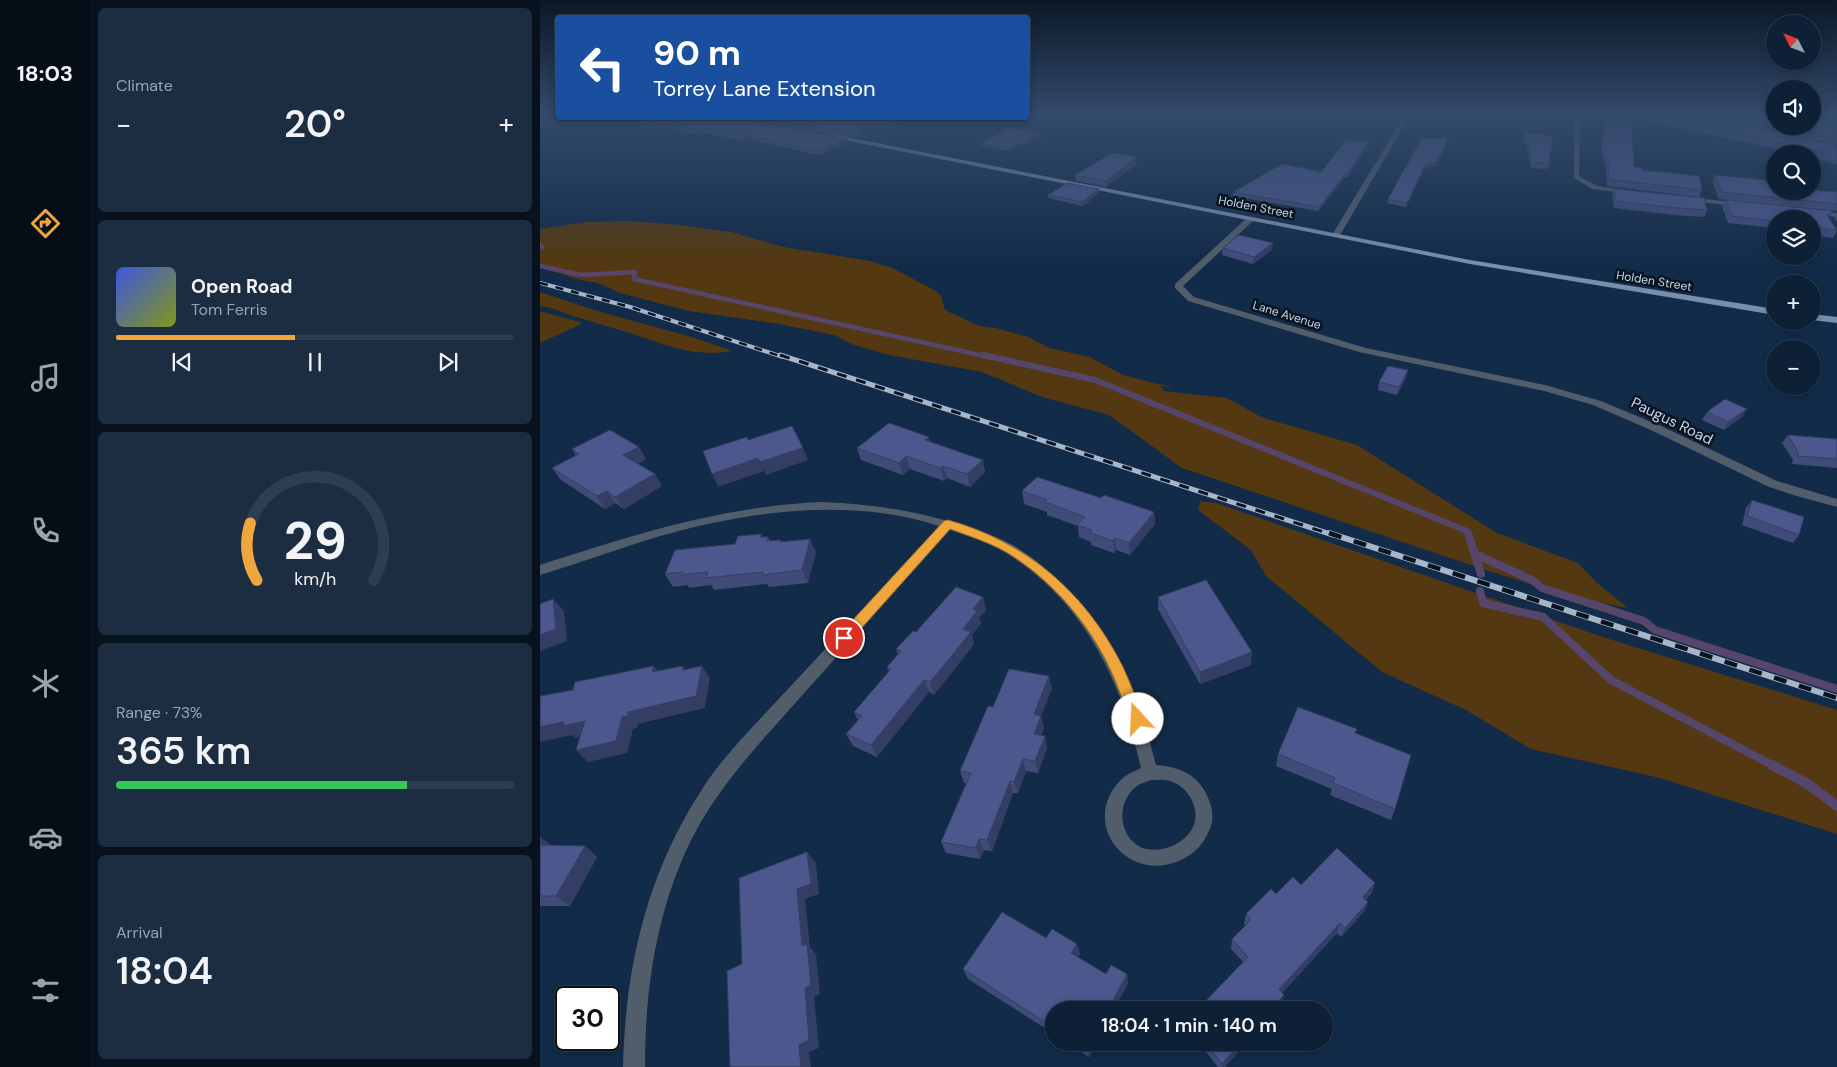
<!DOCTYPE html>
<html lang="en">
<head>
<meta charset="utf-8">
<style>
	body { margin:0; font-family:"DM Sans",sans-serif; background:#1c2d42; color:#f1f3f6; height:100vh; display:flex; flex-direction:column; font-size:19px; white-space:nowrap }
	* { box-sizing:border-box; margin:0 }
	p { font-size:16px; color:#9ba3ad }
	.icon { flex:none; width:28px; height:28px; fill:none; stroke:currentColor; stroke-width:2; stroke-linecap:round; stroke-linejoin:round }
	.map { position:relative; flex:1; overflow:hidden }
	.side { display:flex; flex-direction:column; gap:8px; padding:8px; background:#08121e; width:450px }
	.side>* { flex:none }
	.banner { position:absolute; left:15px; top:15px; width:475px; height:105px; border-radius:5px; box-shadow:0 2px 8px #0003,0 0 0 1px #2e3e51; background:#1a4fa0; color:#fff; overflow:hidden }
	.needle { width:32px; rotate:312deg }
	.buttons { position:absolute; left:1226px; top:15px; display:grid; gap:10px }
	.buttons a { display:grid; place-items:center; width:55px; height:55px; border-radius:50%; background:#0e2036; box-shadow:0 2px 8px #0003,0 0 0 1px #2e3e51; font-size:25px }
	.speed { position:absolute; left:15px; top:986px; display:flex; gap:10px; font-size:25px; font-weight:700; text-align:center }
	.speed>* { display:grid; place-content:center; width:65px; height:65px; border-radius:50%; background:#0e2036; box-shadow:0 2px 8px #0003,0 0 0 1px #2e3e51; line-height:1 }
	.speed .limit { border:2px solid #111; border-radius:8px; background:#fff; color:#111 }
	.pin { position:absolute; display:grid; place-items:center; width:42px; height:42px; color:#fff; margin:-21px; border:2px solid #fff; border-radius:50%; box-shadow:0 1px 5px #0007 }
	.me { position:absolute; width:55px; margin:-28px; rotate:340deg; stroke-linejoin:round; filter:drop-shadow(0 0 4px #0008) }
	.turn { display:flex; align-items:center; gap:18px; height:105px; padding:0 15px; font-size:22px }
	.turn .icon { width:65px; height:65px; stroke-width:2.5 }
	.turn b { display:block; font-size:35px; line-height:42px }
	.big { font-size:38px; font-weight:600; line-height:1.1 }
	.side .card { flex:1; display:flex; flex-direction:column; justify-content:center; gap:8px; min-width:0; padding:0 18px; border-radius:8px; background:#1c2d42 }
	.side .dial { align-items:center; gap:0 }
	.dial svg { height:130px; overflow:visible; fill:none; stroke:#2e3e51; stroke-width:7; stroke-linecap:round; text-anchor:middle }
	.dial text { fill:#f1f3f6; stroke:none }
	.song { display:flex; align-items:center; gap:15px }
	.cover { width:60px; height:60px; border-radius:8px; background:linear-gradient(135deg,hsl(230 70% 55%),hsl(70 70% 35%)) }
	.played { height:5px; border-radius:2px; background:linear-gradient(90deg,#efa73d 45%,#2e3e51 45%) }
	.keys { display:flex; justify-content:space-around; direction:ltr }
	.heat { display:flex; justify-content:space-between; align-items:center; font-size:28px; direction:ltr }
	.charge { height:8px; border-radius:4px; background:linear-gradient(90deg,#34c759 73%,#2e3e51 0) }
	.trip { position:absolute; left:505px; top:1001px; width:288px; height:50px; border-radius:25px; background:#0e2036; box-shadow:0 2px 8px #0003,0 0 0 1px #2e3e51; font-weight:600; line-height:50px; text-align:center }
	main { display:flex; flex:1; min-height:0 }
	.tab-bar { display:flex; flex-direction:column; width:90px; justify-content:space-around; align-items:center; background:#060d16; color:#9ba3ad }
	.tab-bar .icon { width:35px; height:35px }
	.tab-bar .on { color:#efa73d }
	.tab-bar b { font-size:22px; color:#f1f3f6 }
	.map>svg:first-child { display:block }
	.green { fill:#533811 }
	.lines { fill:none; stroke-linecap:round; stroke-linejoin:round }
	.stream-far3 { stroke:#57466c; stroke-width:4.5 }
	.stream-far2 { stroke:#57466c; stroke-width:6 }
	.stream-far1 { stroke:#57466c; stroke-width:8 }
	.stream { stroke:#57466c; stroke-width:10 }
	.minor { fill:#515d6b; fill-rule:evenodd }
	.major { fill:#778fac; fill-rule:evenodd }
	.rail-far2-casing { stroke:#a5b6ca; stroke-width:4 }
	.rail-far1-casing { stroke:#a5b6ca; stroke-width:5 }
	.rail-casing { stroke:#a5b6ca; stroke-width:6 }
	.rail-far2 { stroke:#091320; stroke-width:2.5; stroke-dasharray:8; stroke-linecap:butt }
	.rail-far1 { stroke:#091320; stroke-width:3; stroke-dasharray:10; stroke-linecap:butt }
	.rail { stroke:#091320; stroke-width:4.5; stroke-dasharray:13; stroke-linecap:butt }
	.wall { fill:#404b79 }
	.shaded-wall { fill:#343d63 }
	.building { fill:#4b578d; stroke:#343d63 }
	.route { fill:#efa73d; stroke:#9b6d28 }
	.labels { text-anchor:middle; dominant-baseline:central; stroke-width:5; stroke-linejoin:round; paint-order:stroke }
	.far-street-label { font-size:12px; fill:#c6d5e7; stroke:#091320 }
	.street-label { font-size:15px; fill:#c6d5e7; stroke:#091320 }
</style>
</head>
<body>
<main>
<nav class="tab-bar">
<b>18:03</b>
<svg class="icon on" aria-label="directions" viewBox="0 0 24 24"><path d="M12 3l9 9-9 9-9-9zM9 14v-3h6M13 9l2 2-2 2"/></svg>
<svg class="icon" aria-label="music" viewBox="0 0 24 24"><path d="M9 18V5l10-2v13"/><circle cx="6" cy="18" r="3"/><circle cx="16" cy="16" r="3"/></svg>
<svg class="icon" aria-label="phone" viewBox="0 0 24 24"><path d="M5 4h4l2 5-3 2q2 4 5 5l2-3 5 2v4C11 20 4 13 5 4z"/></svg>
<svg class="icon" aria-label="climate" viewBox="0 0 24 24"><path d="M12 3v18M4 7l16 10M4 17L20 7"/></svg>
<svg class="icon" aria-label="car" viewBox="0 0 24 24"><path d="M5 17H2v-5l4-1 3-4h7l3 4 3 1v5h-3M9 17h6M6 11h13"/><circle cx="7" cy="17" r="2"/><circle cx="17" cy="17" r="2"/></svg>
<svg class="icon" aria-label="filters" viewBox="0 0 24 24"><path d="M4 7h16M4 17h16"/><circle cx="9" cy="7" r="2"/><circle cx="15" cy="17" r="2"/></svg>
</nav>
<section class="side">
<div class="card"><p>Climate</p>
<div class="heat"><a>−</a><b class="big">20°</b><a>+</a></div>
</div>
<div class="card">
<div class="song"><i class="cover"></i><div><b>Open Road</b><p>Tom Ferris</p></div></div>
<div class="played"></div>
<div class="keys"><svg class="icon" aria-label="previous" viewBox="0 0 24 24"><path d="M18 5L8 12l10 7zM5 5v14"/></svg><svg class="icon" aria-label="pause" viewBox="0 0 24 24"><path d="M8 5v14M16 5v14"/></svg><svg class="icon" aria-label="next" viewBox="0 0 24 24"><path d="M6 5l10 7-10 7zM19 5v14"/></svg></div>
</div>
<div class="card dial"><svg viewBox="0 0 100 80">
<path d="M14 69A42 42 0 1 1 86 69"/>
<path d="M14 69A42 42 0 0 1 10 34" stroke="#efa73d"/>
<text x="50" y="56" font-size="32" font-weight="700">29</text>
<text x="50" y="72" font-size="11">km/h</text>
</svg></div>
<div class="card"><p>Range · 73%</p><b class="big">365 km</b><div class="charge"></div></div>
<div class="card"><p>Arrival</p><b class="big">18:04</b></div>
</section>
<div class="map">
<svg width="1297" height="1067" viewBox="0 0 1297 1067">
	<rect width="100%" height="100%" fill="#122b48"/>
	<!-- green -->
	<path class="green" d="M87 221 131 224 191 232 244 247 330 261 352 268 396 291 401 296 405 310 439 326 456 328 488 337 509 348 550 357 583 375 634 388 621 386 624 391 687 398 721 417 817 445 957 533 1038 563 1057 583 1088 608 1065 604 1023 594 952 572 642 468 569 415 502 397 442 372 349 355 314 345 294 335 239 324 149 311 80 293 58 283 40 280 0 267V229L45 222Z
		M0 292 54 310 155 338 192 351C152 359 117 341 80 330 57 323 33 317 11 308L0 306Z
		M0 311 43 323 0 343Z
		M660 501 676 503 1063 637 1297 710V834L1120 778 991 749 926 710 842 672 726 576 711 550 658 510Z"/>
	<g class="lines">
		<!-- stream-far3 -->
		<path class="stream-far3" d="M0 245 2 247 0 248
			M0 266 41 275 95 272 94 279 449 357"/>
		<!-- stream-far2 -->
		<path class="stream-far2" d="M443 355 555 380 927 531 928 535"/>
		<!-- stream-far1 -->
		<path class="stream-far1" d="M928 533 941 574
			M935 554 992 580 1002 588 1104 621 1115 630 1297 689
			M940 591 943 603 1003 617 1071 680 1234 766"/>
		<!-- stream -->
		<path class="stream" d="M1232 765 1268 784 1297 806"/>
		<!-- minor -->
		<path class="minor" d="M865 114H871L800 235 793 237 792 235Z
			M1034 114H1040L1039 176 1057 186 1091 191 1093 192V194L1052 189 1034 178Z
			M1148 197 1200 203 1204 205 1200 207 1146 200V198Z
			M1272 211 1297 213V217L1275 215 1271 213Z
			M708 217 715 219 643 286 654 297 826 348 1005 385 1061 401 1121 426 1237 481 1297 499V507L1260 497 1229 487 1113 431 1053 405 1004 391 819 352 648 301 635 288V284Z
			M282 502C332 504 380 511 427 527 444 532 461 538 476 547 554 596 595 678 616 765 642 767 660 776 669 800 672 808 674 818 671 826 664 844 656 853 639 861 582 884 538 817 584 777 589 773 596 771 601 768 582 682 544 601 466 553 449 542 429 536 410 530 362 584 314 637 266 691 221 742 173 790 145 853 115 921 105 993 105 1067H83C85 970 106 877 159 794 182 756 217 723 247 690 298 636 348 581 399 526 310 497 208 511 120 536 80 548 40 563 0 575V565C93 535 183 506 282 502ZM611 780C617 780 625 779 630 781 649 787 661 809 653 827 645 845 615 857 597 845 577 831 578 800 597 786 601 783 607 782 611 780Z"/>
		<!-- major -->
		<path class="major" d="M291 134 930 260 1235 309V315L930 264 289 137Z
			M1272 314 1297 317V323L1272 320Z"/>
		<defs>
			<path id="rail-far2" d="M0 283 90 307 243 357"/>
			<path id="rail-far1" d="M240 355 793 535"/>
			<path id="rail" d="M789 533 1297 698"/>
		</defs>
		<!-- rail-far2 casing -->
		<use href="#rail-far2" class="rail-far2-casing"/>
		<!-- rail-far1 casing -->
		<use href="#rail-far1" class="rail-far1-casing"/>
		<!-- rail casing -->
		<use href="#rail" class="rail-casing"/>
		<!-- rail-far2 -->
		<use href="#rail-far2" class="rail-far2"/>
		<!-- rail-far1 -->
		<use href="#rail-far1" class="rail-far1"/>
		<!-- rail -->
		<use href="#rail" class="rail"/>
	</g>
	<!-- wall -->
	<path class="wall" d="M823 114H841L840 116Z
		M988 114H1007L996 117Z
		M1064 114H1162L1297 146V164L1279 160 1280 158 1272 156V154H1260L1090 117 1094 167 1102 170 1162 190 1159 197 1067 186 1066 168 1061 146 1064 132Z
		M1163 114H1235V126H1272L1297 114V145Z
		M82 118H199L307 139 308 143 279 155 208 139 204 141 165 133 161 135Z
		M207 118H371L341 130 320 126 318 139Z
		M502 133 503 136 470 151 442 146 441 143Z
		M985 133 1009 163 1008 169 991 168 984 138Z
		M889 139 907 142 896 166 884 169 866 207 847 203 848 199Z
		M827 146 808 177H805L778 211 693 196V192L781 172Z
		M597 157V164L566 187 536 181 535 175Z
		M1175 175 1226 183 1235 191 1297 192V211L1179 199 1172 181Z
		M559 189V193L543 206 508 198V195Z
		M1074 189 1167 210 1164 217 1135 215 1074 208 1072 195Z
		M1186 200 1289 218 1297 230 1293 238 1272 235V219H1235V228L1188 223 1182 207Z
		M1297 214V221L1294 219Z
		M683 248 732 250 713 264 682 255Z
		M866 378 857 395 838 390 839 382Z
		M1167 412 1202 417 1184 430 1162 420Z
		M1248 435 1297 439V468L1252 464 1253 460 1242 443Z
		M390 442 443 460 445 472 430 487 407 478 404 481 370 469 363 475 321 460 317 448Z
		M32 449 106 459 98 464 115 474 122 486 84 509 75 503 65 509 21 480 12 468 36 455Z
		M482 491 561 498 614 512 615 524 590 555 576 550 574 553 551 545V542L539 537 538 526 507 515V512L484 504Z
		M1212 500 1259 535 1253 543 1202 525 1206 508Z
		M224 537H228L230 541 242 542 276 552 268 583 229 587 227 584 174 590 171 585 149 588 148 585 133 587 125 574 195 544Z
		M443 597 446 610 439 618 441 623 432 635 434 644 394 695 389 692 337 757 313 746 306 734 318 720 314 712 349 672 347 667 358 654 356 649Z
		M618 597 711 665 660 684 618 609Z
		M512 688 501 716 504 728 501 735 507 748 498 773 486 771 478 793H473L452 851 444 850 440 859 406 853 401 842 426 783H424L420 771 453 707Z
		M816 733 855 809 851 820 790 795 792 789 736 766 738 754Z
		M0 837 10 845 45 846 57 857 30 906H0Z
		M835 883 831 894 826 900 824 912 801 937 797 933 742 993V1004L691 949 692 939 706 925 704 924 706 914 736 894 761 885Z
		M506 938 540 953 537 957 566 974 588 983 574 1010H514V1034L428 979 423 969Z
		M526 1042H557L549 1057Z
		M658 1042H707L685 1067H678Z"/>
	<!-- shaded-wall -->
	<path class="shaded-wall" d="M996 114H1007L996 117Z
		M360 118H371L341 130 340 125Z
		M319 122 320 126 318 139 316 134Z
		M163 129 165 133 161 135 159 130Z
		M502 133 503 136 470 151V148Z
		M206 135 208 139 204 141 202 136Z
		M908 138 907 142 896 166 884 169 866 207 867 203 885 165Z
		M307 139 308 143 279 155 277 151Z
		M828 142 827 146 808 177V173Z
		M597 157V164L566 187V181Z
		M806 173 805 177 778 211 779 207Z
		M559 189V193L543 206 542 202Z
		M1293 211 1289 218 1283 223 1287 216Z
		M733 243 732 250 713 264 714 257Z
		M868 370 866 378 857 395 859 387Z
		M1207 409 1202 417 1184 430 1188 422Z
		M389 437 392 449 385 440Z
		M99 447 106 459 91 468 83 455Z
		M263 448 268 460 226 475 220 462Z
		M366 456 370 469 363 475 359 463Z
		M218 458 224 471 178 487 172 474Z
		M443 460 445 472 430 487 427 474Z
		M403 466 407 478 404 481 400 468Z
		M115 474 122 486 84 509 75 497Z
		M67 491 75 503 65 509 57 496Z
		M614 512 615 524 590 555 589 543Z
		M575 538 576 550 574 553 573 541Z
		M270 539 276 552 268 583 262 570Z
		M443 597 446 610 439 618 441 623 432 635 434 644 394 695 390 682 433 609Z
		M13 599 24 611 27 641 0 651V635Z
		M712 652 711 665 660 684V672Z
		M114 666 123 678 112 672Z
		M162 666 170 678 165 708 98 724 97 728 93 729 87 753 48 762 36 750 82 717 88 712Z
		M509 676 512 688 501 716 504 728 497 746 494 734V714Z
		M384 680 389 692 337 757 331 745Z
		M45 721 56 733 35 738 32 735 0 742V727L24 722Z
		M505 736 507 748 498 773 495 761Z
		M483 759 486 771 478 793 474 782Z
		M470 781 473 793 452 851 447 840Z
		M0 837 13 847 0 850Z
		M439 839 444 850 440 859 436 848Z
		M45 846 57 857 30 906 16 896Z
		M267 852 276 863 279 894 265 899 270 947 276 954 280 994 274 997 279 1048 269 1052 271 1067H261L259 1045 265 988 257 889Z
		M835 883 831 894 819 907 823 897Z
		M828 902 824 912 801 937 805 928Z
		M800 923 797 933 737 998 739 989Z
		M537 944 540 953 534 963 531 953Z
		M587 974 588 983 574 1010H568Z
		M744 995 742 1004 736 1010H731Z
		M550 1042H557L549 1057 546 1049Z
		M701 1042H707L685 1067H682V1064Z"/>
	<!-- building -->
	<path class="building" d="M1066 114H1090L1094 167 1102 168V170L1159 176 1162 190 1069 179 1068 162 1063 140 1066 126Z
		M1105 114H1162L1297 146V157L1282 153 1284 152Z
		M1190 114H1235V124Z
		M1272 114H1297V138L1243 126H1272Z
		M100 118H199L307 139 277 151 206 135 202 136 163 129 159 130Z
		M228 118H360L340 125 319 122 316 134Z
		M470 128 502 133 470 148 441 143Z
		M985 133 1013 136 1009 163 992 162Z
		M883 136 889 139 908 138 896 162 885 165 867 203 848 199Z
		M806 140 828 142 808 173H806L779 207 693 192 742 164 781 172Z
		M572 153 597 157 566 181 535 175Z
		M1175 175 1225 180 1226 183 1235 184V191H1272V190L1297 192V204L1182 192Z
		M527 183 559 189 542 202 508 195Z
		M1074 189 1164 198 1167 210 1138 208 1076 201Z
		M1186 200 1293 211 1287 216 1297 230 1272 227V219H1235V221L1192 216Z
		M699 235 733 243 714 257 683 248Z
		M848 366 868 370 859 387 839 382Z
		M1185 399 1207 409 1188 422 1167 412Z
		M349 423 389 437 385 440 443 460 427 474 403 466 400 468 366 456 359 463 317 448Z
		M252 426 263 448 220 462 218 458 172 474 163 451 207 437 208 440Z
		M70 430 99 447 83 455 115 474 75 497 67 491 57 496 12 468 39 454 32 449Z
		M1248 435 1297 439V459L1258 456V452Z
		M497 477 561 498 564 495 614 512 589 543 575 538 573 541 550 533 552 530 537 525 545 517 505 502 507 500 482 491Z
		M1212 500 1264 517 1259 535 1207 516Z
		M222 534 220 537H228L226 541 241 540 240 542 270 539 262 570 222 575 223 572 166 578 168 572 141 575 143 572 125 574 135 550 195 544 198 536Z
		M666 580 712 652 660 672 618 597Z
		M416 587 443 597 433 609 437 611 423 629 431 632 390 682 384 680 331 745 306 734 322 716 314 712 351 669 347 667 361 651 356 649 373 631 376 632Z
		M13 599 16 629 0 635V604Z
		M114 666 112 672 143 666V670L162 666 156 696 88 712 87 716 82 717 76 741 36 750 45 721 23 726 24 722 0 727V696L33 690 35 682Z
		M469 669 509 676 494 714 501 716 494 734 505 736 495 761 483 759 474 782 470 781 447 840 439 839 436 848 401 842 431 773 420 771 448 706 453 707Z
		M758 707 817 729 815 733 871 755 855 809 793 783 795 778 738 754Z
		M0 845 45 846 16 896H0Z
		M797 848 835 883 823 897 828 902 805 928 800 923 739 989 744 995 731 1010H657L708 957 692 939 711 920 706 914 731 889 736 894 753 877 761 885Z
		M267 852 271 884 257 889 262 946 267 944 271 985 265 988 269 1040 259 1045 261 1067H190L187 971 202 964 199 878Z
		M462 912 506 938 512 929 537 944 531 953 566 974 571 965 587 974 568 1010H514V1028L423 969Z
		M536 1042H550L546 1049Z
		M665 1042H701L682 1064Z"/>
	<!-- sky -->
	<linearGradient id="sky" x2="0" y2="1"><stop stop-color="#0a1828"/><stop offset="0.43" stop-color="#334a6a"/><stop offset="1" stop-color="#334a6a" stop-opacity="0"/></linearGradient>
	<rect width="1297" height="264" fill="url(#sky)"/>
	<!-- route -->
	<path class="route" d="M408 520C487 542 546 593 583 667 591 684 597 702 605 719L603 724 598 725 593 724C584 706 579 688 571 671 549 623 511 579 466 552 448 542 429 536 410 529L309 642H300L298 638 300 634 404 521Z"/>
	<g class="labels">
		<!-- far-street labels -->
		<g class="far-street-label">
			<text transform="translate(716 207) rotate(11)">Holden Street</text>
			<text transform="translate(1114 281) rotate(9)">Holden Street</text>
			<text transform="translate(747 315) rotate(17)">Lane Avenue</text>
		</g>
		<!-- street labels -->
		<g class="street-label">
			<text transform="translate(1132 421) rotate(26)">Paugus Road</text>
		</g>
	</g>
</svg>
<div class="buttons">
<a><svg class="needle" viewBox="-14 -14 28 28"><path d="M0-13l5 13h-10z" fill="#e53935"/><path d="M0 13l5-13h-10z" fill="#9ba3ad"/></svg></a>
<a><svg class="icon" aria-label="sound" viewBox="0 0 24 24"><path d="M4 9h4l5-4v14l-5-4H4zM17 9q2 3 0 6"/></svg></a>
<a><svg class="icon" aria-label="search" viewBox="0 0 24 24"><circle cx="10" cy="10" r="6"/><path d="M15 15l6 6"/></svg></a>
<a><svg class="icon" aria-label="layers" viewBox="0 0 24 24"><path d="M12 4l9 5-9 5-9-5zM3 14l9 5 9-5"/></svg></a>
<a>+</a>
<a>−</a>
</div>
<div class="speed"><div class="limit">30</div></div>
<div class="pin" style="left:304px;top:638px;background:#d93025"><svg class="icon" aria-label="arrive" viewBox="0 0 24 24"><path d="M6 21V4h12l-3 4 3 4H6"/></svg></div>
<svg class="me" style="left:598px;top:719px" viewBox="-20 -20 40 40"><circle r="19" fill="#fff"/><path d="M0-13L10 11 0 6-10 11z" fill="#efa73d"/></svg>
<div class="trip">18:04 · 1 min · 140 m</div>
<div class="banner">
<div class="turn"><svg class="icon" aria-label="left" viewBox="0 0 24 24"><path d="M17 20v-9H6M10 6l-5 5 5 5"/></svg><div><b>90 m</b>Torrey Lane Extension</div></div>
</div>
</div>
</main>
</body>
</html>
